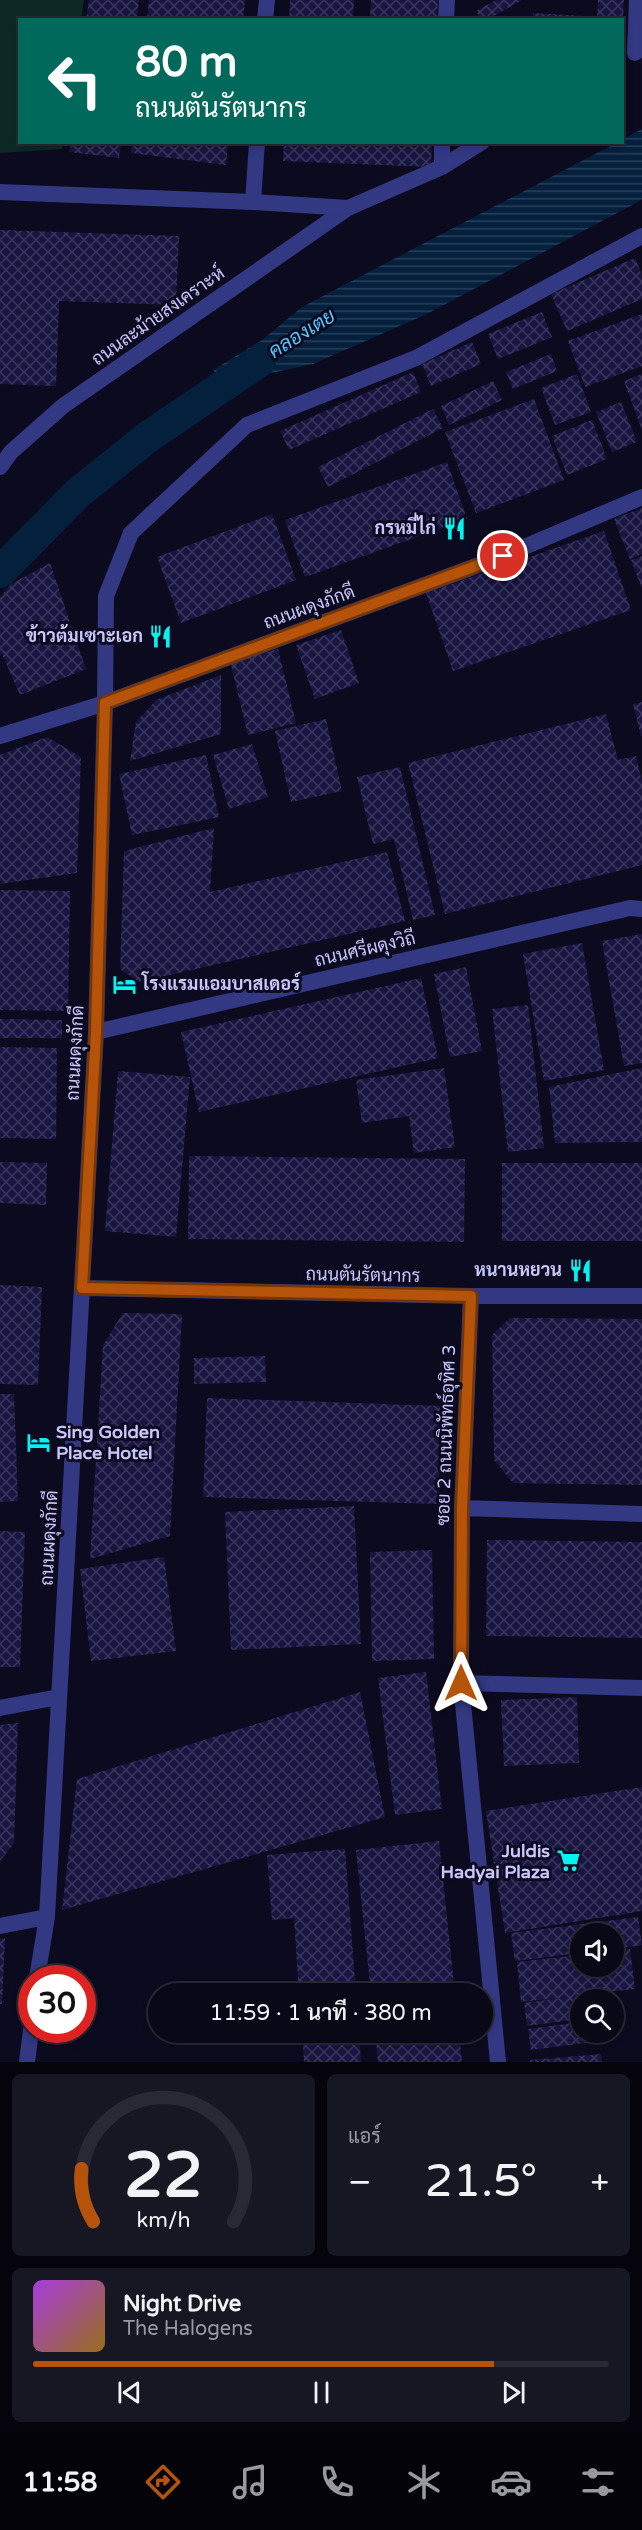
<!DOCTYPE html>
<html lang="th">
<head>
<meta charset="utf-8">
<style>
	body { margin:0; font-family:"Varela Round",Sarabun,sans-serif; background:#171623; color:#f1f3f6; height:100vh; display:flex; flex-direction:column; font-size:22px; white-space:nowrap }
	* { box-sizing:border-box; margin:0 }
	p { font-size:20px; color:#999aa1 }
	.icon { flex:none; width:33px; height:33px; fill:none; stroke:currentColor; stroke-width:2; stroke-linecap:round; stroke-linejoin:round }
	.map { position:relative; height:2062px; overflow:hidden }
	.side { display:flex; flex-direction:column; gap:12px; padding:12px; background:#05040c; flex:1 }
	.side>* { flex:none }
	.hud { position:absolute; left:18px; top:18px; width:606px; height:126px; border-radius:0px; box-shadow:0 3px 9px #0003,0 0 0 2px #292935; background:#00695c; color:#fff; overflow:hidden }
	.fabs { position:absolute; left:570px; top:1923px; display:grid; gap:12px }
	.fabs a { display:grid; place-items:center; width:54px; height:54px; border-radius:50%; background:#090816; box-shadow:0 3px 9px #0003,0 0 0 2px #292935; font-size:30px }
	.speed { position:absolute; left:18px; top:1965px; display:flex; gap:12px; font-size:30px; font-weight:700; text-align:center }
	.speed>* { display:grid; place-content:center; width:78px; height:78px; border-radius:50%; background:#090816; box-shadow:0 3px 9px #0003,0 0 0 2px #292935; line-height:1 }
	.speed .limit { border:9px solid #d22; background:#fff; color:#111 }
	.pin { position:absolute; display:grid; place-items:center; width:51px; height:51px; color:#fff; margin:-26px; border:3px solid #fff; border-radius:50%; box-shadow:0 2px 6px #0007 }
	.me { position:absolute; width:66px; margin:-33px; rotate:0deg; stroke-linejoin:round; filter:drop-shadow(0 0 4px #0008) }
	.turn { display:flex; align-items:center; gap:21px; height:126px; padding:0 18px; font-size:27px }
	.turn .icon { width:78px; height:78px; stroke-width:2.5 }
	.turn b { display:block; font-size:42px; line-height:51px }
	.big { font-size:45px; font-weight:600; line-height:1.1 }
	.side .widget { flex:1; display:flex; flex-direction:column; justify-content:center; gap:9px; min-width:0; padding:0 21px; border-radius:9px; background:#171623 }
	.side .dial { align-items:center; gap:0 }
	.dial svg { height:156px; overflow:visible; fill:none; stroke:#292935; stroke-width:7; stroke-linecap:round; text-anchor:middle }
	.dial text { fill:#f1f3f6; stroke:none }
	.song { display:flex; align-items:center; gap:18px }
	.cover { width:72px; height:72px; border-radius:9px; background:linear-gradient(135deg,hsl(280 70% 55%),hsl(40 70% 35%)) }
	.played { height:6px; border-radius:3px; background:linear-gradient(90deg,#b45309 80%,#292935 80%) }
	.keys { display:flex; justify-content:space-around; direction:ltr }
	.heat { display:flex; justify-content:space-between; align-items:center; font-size:33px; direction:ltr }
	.side .tiles { flex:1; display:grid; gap:12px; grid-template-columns:1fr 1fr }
	.widget:last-child { grid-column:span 2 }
	.trip { position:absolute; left:148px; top:1983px; width:345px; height:60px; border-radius:30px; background:#090816; box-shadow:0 3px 9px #0003,0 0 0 2px #292935; font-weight:600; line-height:60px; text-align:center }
	.dock { display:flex; height:96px; justify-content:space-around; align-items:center; background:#040309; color:#999aa1 }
	.dock .icon { width:42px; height:42px }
	.dock .active { color:#b45309 }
	.dock b { font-size:27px; color:#f1f3f6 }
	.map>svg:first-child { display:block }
	.green { fill:#0d2925 }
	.water { fill:url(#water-rules) }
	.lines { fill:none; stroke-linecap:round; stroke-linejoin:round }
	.canal { stroke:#05203d; stroke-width:32 }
	.building { fill:url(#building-cross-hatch) }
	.minor { stroke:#323881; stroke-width:16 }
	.tertiary { stroke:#323881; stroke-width:16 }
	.route-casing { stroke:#753606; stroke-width:15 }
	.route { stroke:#b45309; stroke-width:10 }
	.labels { text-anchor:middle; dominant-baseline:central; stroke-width:6; stroke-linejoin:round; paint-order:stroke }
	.street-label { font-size:18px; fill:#c8c8ff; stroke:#0c0a1e }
	.poi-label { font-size:18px; font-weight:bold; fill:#c8c8ff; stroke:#0c0a1e; text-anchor:end }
	.water-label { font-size:20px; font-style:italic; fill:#56c4ff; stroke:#0c0a1e }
</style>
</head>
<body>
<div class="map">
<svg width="642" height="2062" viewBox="0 0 642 2062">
	<defs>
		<pattern id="water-rules" width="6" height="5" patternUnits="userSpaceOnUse" patternTransform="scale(1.5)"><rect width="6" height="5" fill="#05203d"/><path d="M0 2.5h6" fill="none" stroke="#283f5a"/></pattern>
		<pattern id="building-cross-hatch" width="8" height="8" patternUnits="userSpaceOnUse" patternTransform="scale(1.5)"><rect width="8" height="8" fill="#191541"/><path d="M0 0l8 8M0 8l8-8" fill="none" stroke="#39365e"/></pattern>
	</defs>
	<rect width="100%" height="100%" fill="#0c0a1e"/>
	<!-- green -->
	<path class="green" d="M0 0H84L81 19 20 20V142L63 143 62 149 0 153Z"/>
	<!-- water -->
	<path class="water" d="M642 129V199L636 203 425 315 313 364 258 376 230 394 213 370 262 340 302 307 616 143 622 142 623 139Z"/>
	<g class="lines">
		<!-- canal -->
		<path class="canal" d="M0 572 78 493 148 437 260 361"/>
	</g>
	<!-- building -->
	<path class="building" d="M89 0H139L137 20H86Z
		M149 0H245L243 20H147Z
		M290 0H354L353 20H289Z
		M371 0H438L437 20H370Z
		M496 0H522L487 20H481L476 11Z
		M598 0H624L623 20H597Z
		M533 13 584 16V20H533Z
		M71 142H121L119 158 69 152Z
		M132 142H228L226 165 131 153Z
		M284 142H432L431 167 283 161Z
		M0 230 179 236 176 305 59 301 56 386 0 384Z
		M635 258 642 275V299L567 331 551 294Z
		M542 312 552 337 498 359 488 334Z
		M642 314V366L585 387 568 341Z
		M472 342 481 364 431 386 422 364Z
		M551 354 557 371 513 389 506 372Z
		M413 372 421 392 289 450 280 431Z
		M577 374 591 412 555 425 541 388Z
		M642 374V430L624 381Z
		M493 381 502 400 449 425 441 406Z
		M534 399 564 480 476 513 445 432Z
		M621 402 637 442 612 452 596 412Z
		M433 409 443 428 328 487 318 467Z
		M592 420 607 459 567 475 552 436Z
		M447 462 467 519 305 577 285 520Z
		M642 508V554L630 559 614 519Z
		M272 514 296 580 181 623 157 557Z
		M604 531 631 610 453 671 426 593Z
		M642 556V589L631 560Z
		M50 563 86 669 20 695 2 654 0 655V597L11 584Z
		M341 630 359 683 315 699 296 645Z
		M278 649 296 723 248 735 230 661Z
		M221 675V734L130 761 136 722 156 700Z
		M642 702V736H641L633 704Z
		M606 714 618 760 636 756 642 782V865L445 914 408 763Z
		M326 719 342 791 291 802 275 731Z
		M47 737 81 757 77 873 0 884V755Z
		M252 744 268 797 229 809 213 755Z
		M206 755 219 817 132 835 119 774Z
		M400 767 435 915 413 920 394 839 373 844 357 777Z
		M214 828 210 892 387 852 405 921 139 982 120 969 124 851Z
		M0 890 70 891 68 1011 0 1010Z
		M642 934V1063L624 1066 602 941Z
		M582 943 604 1070 544 1081 523 954Z
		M466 967 482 1051 450 1057 434 974Z
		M421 978 438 1058 199 1112 181 1032Z
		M528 1005 544 1148 508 1152 492 1009Z
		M0 1019 62 1020V1038H0Z
		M0 1047 57 1048 56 1139 0 1138Z
		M444 1068 455 1147 414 1153 409 1116 362 1123 356 1080Z
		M642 1068V1142L555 1143 549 1087Z
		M118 1071 190 1077 176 1237 105 1231Z
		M189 1156 465 1159 464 1242 188 1239Z
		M0 1162 47 1163 46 1205 0 1203Z
		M502 1163H642V1241H502Z
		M0 1285 42 1287 38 1385 0 1384Z
		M123 1313 182 1314 170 1536 90 1559 103 1345Z
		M510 1318 642 1319V1485L513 1483 494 1460 492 1335Z
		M265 1356 266 1382 194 1384V1358Z
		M0 1394H14L18 1501 0 1502Z
		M207 1398 441 1406 438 1504 203 1497Z
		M354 1506 361 1644 231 1650 225 1512Z
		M0 1531 25 1532 20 1667H0Z
		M487 1540 642 1542V1638L486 1636Z
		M432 1550 434 1659 372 1661 370 1552Z
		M164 1557 176 1651 91 1661 80 1569Z
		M426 1672 442 1809 395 1815 378 1678Z
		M360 1692 385 1817 62 1910 77 1779Z
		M577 1697 579 1763 504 1766 501 1700Z
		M18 1723 14 1843 0 1861V1725Z
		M642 1787V1911L505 1933 486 1811Z
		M439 1841 455 1994H371L356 1850Z
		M345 1849 356 1994H299L294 1918 272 1920 267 1855Z
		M638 1917 642 1945 614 1949V1934H580V1953L515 1961 511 1933Z
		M5 1938 2 2004H0V1939Z
		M630 1949 635 1989 598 1993 599 2000H580V2019L527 2026 524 2003 568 1997 521 2002 517 1962 580 1955V1966H614V1951Z
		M580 2022V2032H614L615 2039 531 2050 528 2029Z
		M302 2032H359L361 2062H304Z
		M375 2032H459L462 2062H378Z
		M601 2054 602 2062H530V2060Z"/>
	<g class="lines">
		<!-- minor -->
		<path class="minor" d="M265 20 267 0
			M446 20 447 0
			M635 53 637 0
			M442 167V142
			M253 202 257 142
			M0 467 11 452 63 406 348 208 442 167 482 142
			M0 736 105 703 503 556 642 497
			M96 1032 630 908 642 909
			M82 1288 471 1296H642
			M471 1296 462 1508 461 1683 498 2062
			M462 1508 642 1514
			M461 1683 642 1688
			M0 1708 59 1697
			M0 1926 47 1917
			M37 1978 47 1917 96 1032 105 703 106 596 131 533 247 425 416 358 642 236
			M27 2062 32 2023"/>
		<!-- tertiary -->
		<path class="tertiary" d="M0 192 253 202 348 208"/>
	</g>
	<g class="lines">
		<defs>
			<path id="route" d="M461 1683 462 1508 471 1296 82 1288 96 1032 105 703 503 556"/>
		</defs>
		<!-- route casing -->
		<use href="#route" class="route-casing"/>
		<!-- route -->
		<use href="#route" class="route"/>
	</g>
	<!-- icons -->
	<defs>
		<symbol id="restaurant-bare" viewBox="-9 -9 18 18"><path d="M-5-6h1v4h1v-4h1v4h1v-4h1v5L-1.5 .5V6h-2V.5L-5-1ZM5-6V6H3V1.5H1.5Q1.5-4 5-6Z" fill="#00f3ef" stroke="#0c0a1e" stroke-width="2.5" paint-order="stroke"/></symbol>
		<symbol id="hotel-bare" viewBox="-9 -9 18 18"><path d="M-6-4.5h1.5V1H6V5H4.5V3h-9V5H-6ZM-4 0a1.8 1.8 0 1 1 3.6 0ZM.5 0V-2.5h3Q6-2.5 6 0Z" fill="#00f3ef" stroke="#0c0a1e" stroke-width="2.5" paint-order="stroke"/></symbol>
		<symbol id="supermarket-bare" viewBox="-9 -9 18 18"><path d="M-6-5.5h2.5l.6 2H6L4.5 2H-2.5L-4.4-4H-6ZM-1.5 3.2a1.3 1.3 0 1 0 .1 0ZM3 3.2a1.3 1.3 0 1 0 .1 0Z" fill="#00f3ef" stroke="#0c0a1e" stroke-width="2.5" paint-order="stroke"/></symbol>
	</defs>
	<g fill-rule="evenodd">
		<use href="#restaurant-bare" x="438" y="512" width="33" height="33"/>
		<use href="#restaurant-bare" x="144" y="620" width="33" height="33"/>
		<use href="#hotel-bare" x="108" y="968" width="33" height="33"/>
		<use href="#restaurant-bare" x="564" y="1254" width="33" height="33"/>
		<use href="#hotel-bare" x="22" y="1426" width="33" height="33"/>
		<use href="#supermarket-bare" x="552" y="1844" width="33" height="33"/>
	</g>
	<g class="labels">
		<!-- street labels -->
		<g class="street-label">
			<text transform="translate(158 316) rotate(-35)">ถนนละม้ายสงเคราะห์</text>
			<text transform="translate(309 607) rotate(-20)">ถนนผดุงภักดี</text>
			<text transform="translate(365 949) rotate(-13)">ถนนศรีผดุงวิถี</text>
			<text transform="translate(75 1053) rotate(-87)">ถนนผดุงภักดี</text>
			<text transform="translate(363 1275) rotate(1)">ถนนตันรัตนากร</text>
			<text transform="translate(446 1435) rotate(-88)">ซอย 2 ถนนนิพัทธ์อุทิศ 3</text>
			<text transform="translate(49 1538) rotate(-87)">ถนนผดุงภักดี</text>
		</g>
		<!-- poi labels -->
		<g class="poi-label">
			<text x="436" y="528">กรหมี่ไก่</text>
			<text x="143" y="636">ข้าวต้มเซาะเอก</text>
			<text x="142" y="984" text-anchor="start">โรงแรมแอมบาสเดอร์</text>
			<text x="562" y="1270">หนานหยวน</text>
			<text x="56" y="1432" text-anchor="start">Sing Golden<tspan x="56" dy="21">Place Hotel</tspan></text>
			<text x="550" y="1851">Juldis<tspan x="550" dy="21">Hadyai Plaza</tspan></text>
		</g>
		<!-- water labels -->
		<g class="water-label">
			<text transform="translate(302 334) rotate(-32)">คลองเตย</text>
		</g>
	</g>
</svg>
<div class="fabs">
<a><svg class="icon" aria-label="sound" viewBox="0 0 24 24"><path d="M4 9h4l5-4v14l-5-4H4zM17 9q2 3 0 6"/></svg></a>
<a><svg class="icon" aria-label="search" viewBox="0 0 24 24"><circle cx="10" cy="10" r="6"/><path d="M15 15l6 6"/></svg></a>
</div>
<div class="speed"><div class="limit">30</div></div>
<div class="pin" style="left:503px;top:556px;background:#d93025"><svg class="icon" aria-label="arrive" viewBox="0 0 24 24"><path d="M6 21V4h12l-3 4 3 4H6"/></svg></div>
<svg class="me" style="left:461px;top:1683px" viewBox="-20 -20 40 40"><path d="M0-17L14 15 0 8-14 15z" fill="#b45309" stroke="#fff" stroke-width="4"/></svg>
<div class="trip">11:59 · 1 นาที · 380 m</div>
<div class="hud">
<div class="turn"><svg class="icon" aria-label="left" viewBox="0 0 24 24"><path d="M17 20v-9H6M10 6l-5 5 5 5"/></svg><div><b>80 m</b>ถนนตันรัตนากร</div></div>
</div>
</div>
<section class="side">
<div class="tiles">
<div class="widget dial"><svg viewBox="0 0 100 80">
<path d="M14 69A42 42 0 1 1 86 69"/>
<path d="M14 69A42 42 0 0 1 8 42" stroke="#b45309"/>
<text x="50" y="56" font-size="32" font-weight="700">22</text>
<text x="50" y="72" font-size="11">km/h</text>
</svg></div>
<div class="widget"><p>แอร์</p>
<div class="heat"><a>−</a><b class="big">21.5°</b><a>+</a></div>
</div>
<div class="widget">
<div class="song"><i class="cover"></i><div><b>Night Drive</b><p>The Halogens</p></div></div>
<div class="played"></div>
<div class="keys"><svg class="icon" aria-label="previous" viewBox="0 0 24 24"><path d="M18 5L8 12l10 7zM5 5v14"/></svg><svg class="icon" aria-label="pause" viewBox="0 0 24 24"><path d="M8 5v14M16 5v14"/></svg><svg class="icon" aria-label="next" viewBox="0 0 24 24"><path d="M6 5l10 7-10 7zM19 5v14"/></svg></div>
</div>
</div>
</section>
<nav class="dock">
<b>11:58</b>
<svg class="icon active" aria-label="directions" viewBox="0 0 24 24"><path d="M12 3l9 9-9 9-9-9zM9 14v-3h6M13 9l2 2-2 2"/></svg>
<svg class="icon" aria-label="music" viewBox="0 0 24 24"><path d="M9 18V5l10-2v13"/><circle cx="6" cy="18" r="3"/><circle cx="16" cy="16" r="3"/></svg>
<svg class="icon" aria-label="phone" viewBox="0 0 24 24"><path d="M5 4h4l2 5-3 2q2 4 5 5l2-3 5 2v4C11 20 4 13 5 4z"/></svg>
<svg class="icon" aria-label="climate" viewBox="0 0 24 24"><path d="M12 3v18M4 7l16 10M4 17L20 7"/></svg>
<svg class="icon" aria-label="car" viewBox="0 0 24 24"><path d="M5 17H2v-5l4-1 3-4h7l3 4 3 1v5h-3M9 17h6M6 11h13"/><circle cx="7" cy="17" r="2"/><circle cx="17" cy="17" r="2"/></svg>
<svg class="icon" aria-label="filters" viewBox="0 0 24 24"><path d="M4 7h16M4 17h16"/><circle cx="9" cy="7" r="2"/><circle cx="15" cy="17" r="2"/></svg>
</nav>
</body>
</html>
